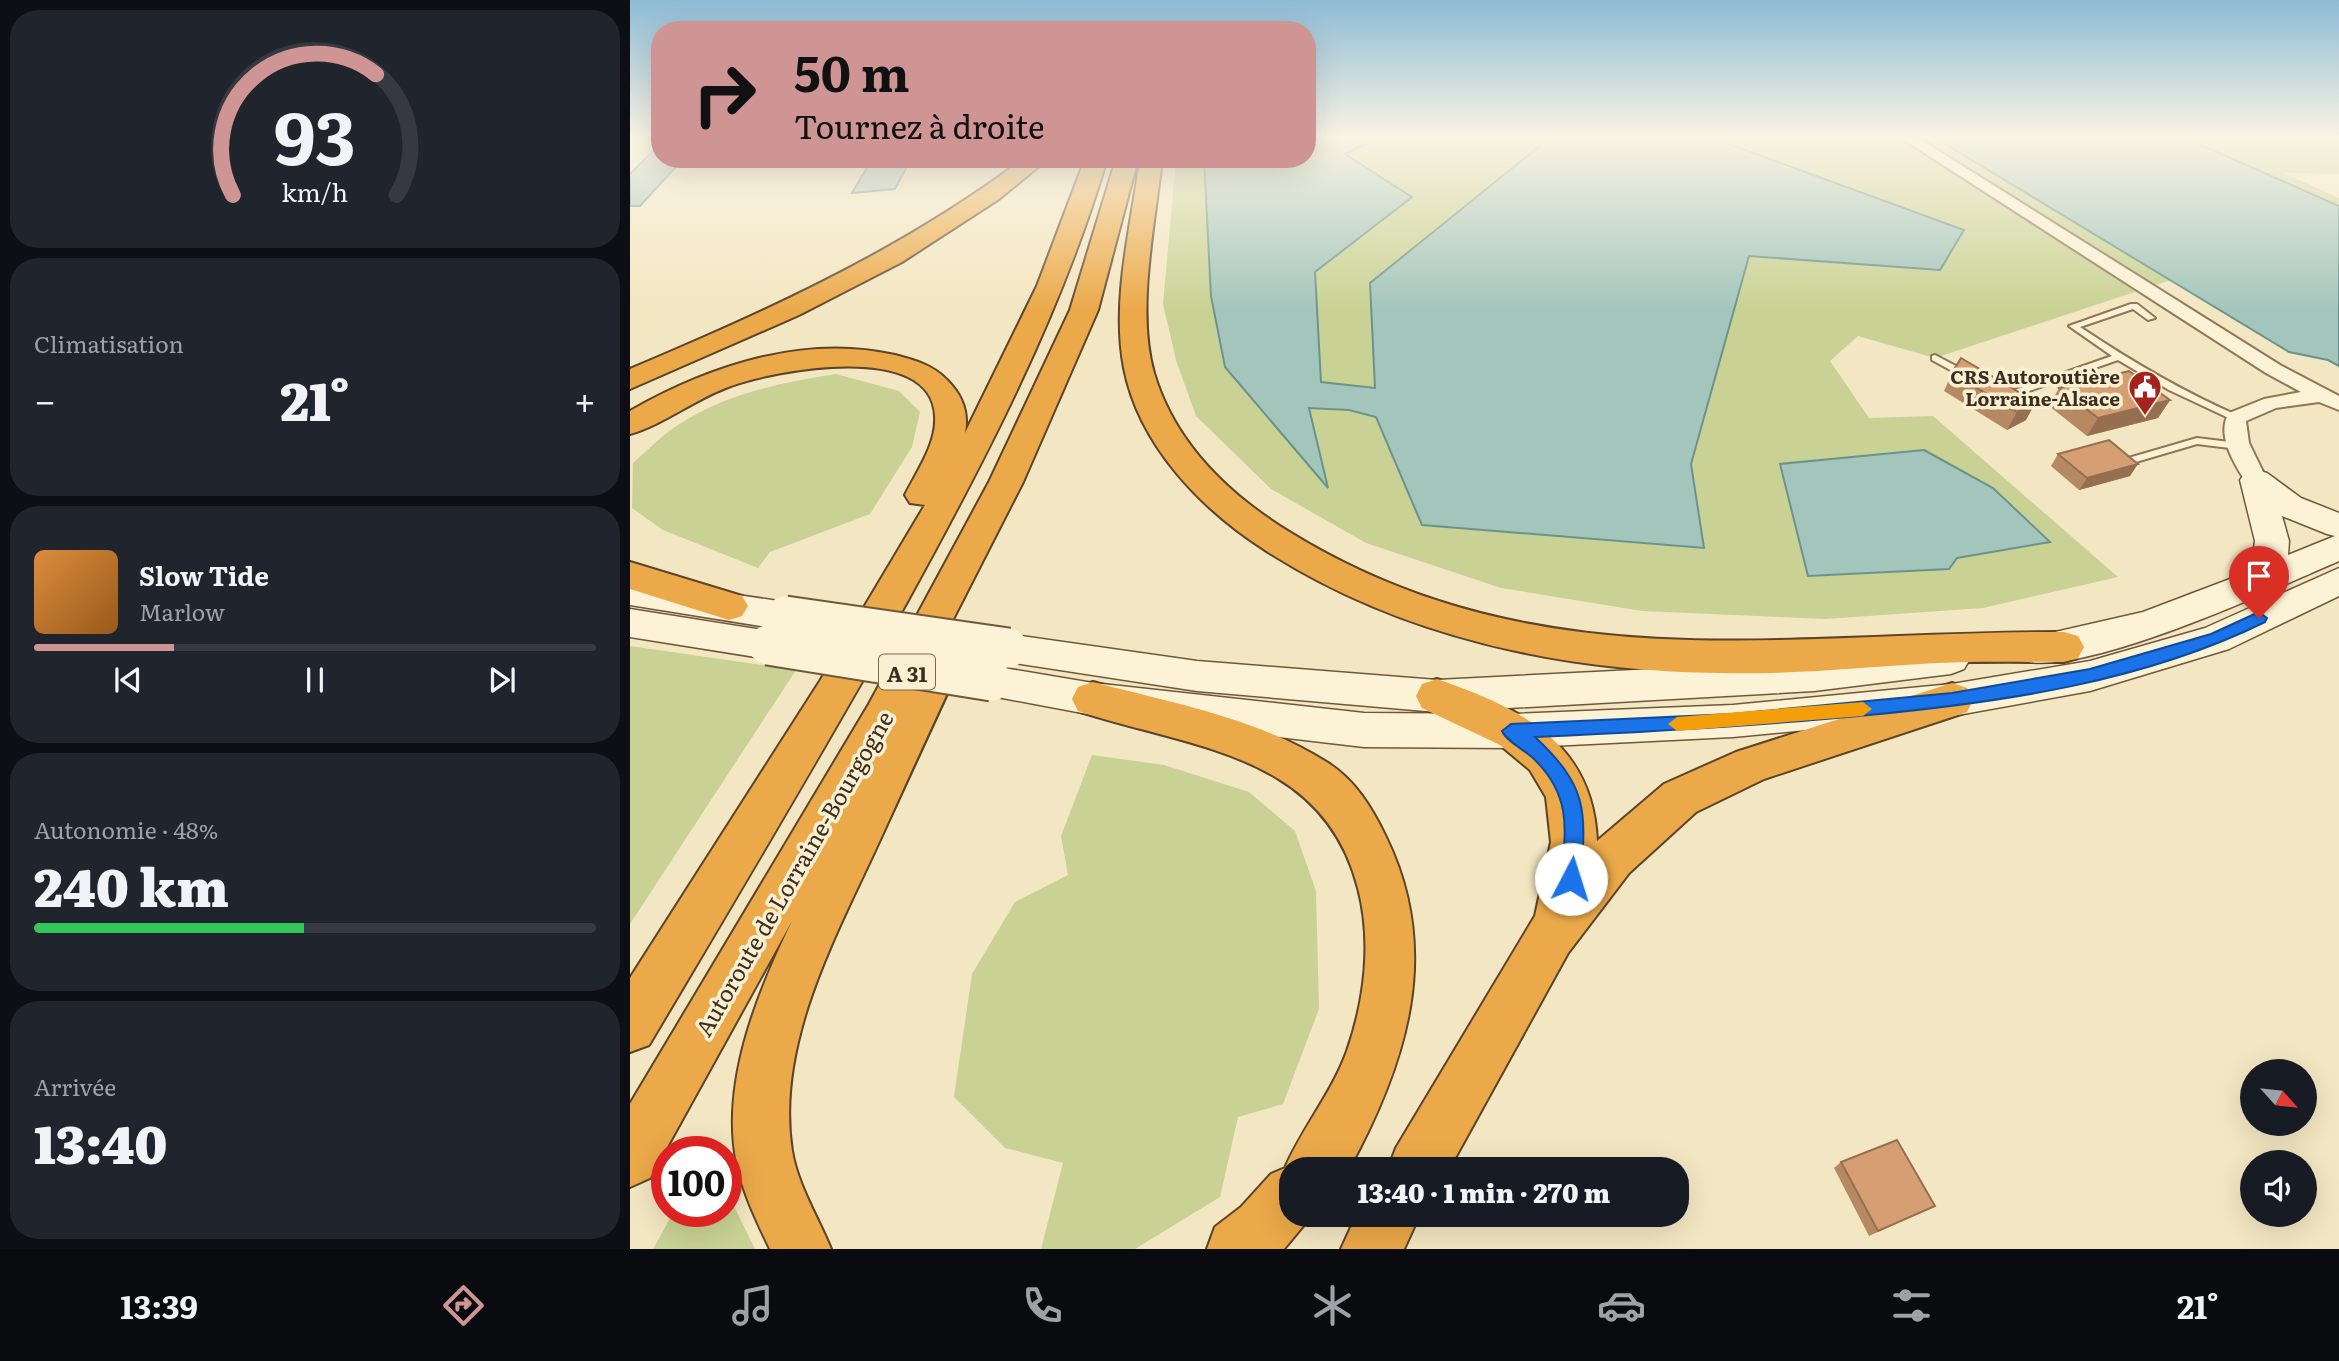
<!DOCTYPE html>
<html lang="fr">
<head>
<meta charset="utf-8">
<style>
	body { margin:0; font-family:Literata,serif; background:#20242c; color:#f1f3f6; height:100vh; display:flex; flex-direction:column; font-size:26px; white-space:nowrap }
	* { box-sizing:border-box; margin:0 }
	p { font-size:23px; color:#9ea1a6 }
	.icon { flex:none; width:38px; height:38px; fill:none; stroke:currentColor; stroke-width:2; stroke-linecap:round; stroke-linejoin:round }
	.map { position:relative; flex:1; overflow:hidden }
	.side { display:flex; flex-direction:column; gap:10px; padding:10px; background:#0d0f14; width:630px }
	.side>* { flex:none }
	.top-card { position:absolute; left:21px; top:21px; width:665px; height:147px; border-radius:28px; box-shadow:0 7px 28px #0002; background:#cf9595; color:#111; overflow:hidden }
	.needle { width:46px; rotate:117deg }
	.fabs { position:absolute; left:1610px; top:1059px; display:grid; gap:14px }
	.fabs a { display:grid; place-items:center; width:77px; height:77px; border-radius:50%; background:#171b24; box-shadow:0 7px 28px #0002; font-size:35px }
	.speed { position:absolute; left:21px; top:1136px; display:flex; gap:14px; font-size:35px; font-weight:700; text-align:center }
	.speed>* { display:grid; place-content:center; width:91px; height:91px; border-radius:50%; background:#171b24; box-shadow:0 7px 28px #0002; line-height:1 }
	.speed .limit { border:10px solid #d22; background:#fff; color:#111 }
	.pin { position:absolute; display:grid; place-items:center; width:60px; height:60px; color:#fff; margin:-72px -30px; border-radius:50% 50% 50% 0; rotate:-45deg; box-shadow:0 0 7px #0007 }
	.pin .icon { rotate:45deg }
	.me { position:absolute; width:77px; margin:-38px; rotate:5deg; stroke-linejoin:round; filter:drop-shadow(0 0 5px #0008) }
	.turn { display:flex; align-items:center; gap:24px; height:147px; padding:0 28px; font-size:32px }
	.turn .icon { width:91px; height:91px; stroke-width:2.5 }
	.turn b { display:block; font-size:49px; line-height:60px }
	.big { font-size:52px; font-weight:800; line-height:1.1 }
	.side .widget { flex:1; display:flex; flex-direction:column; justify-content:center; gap:10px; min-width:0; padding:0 24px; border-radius:28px; background:#20242c }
	.side .dial { align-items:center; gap:0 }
	.dial svg { height:182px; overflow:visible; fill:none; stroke:#363941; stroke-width:7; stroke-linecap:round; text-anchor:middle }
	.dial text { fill:#f1f3f6; stroke:none }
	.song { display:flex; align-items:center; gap:21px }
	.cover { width:84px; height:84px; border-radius:10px; background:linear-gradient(135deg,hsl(30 70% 55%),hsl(30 70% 35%)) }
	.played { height:7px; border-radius:4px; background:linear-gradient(90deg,#cf9595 25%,#363941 25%) }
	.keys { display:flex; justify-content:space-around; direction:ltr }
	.heat { display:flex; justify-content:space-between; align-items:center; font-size:38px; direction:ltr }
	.charge { height:10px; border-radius:5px; background:linear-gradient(90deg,#34c759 48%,#363941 0) }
	.trip { position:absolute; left:649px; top:1157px; width:410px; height:70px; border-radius:28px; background:#171b24; box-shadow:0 7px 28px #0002; font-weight:800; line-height:70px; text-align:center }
	.tabs { display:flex; height:112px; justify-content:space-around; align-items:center; background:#090b0e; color:#9ea1a6 }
	.tabs .icon { width:49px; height:49px }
	.tabs .current { color:#cf9595 }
	.tabs b { font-size:32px; color:#f1f3f6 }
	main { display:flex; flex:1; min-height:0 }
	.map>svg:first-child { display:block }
	.green { fill:#c9d294 }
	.water { fill:#a4c5bc; stroke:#6a948b; stroke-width:2 }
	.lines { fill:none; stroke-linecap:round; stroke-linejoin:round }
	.lane-casing { stroke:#8f7656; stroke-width:4 }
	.street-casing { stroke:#8f7656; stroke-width:4 }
	.secondary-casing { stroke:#71573a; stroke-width:3 }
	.highway-casing { stroke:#5c442b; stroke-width:4 }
	.lane { fill:#fcf2d6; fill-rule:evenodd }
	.street { fill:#fcf2d6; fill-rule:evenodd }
	.secondary { fill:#fcf2d6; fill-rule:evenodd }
	.highway { fill:#eba949; fill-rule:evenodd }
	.secondary-bridge-casing { stroke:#71573a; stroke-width:43; stroke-linecap:butt }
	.secondary-bridge { stroke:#fcf2d6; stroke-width:39 }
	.wall { fill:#b78963 }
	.shaded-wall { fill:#956f50 }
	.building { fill:#d59f73; stroke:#956f50; stroke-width:2 }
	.route { fill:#1a73e8; stroke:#114b97; stroke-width:2 }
	.slow { fill:#f59e0b }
	.labels { text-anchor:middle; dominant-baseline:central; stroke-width:7; stroke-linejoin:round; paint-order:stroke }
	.far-poi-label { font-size:19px; font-weight:bold; fill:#3d2d1c; stroke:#f9efd2; text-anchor:end }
	.shield { fill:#f9efd2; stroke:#756753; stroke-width:2 }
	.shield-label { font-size:21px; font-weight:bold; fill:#3d2d1c }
	.street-label { font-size:23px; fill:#3d2d1c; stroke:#f9efd2 }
</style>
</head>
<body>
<main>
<section class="side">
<div class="widget dial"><svg viewBox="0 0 100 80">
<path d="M14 69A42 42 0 1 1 86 69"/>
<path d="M14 69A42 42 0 0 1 77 16" stroke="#cf9595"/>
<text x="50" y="56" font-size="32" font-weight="700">93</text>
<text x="50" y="72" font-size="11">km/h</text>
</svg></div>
<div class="widget"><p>Climatisation</p>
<div class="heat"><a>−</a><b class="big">21°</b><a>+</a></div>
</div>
<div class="widget">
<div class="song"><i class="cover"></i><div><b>Slow Tide</b><p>Marlow</p></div></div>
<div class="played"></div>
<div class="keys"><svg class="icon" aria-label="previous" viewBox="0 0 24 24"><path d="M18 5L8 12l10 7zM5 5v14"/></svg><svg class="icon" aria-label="pause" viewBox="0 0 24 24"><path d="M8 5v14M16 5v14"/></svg><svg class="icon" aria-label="next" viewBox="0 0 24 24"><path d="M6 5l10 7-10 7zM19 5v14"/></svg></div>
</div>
<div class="widget"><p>Autonomie · 48%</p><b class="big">240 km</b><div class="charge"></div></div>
<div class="widget"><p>Arrivée</p><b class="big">13:40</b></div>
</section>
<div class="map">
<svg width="1709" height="1249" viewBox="0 0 1709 1249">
	<rect width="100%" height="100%" fill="#f3e6c2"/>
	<!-- green -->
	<path class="green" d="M677 136H1302L1541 280 1305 358 1228 336 1200 361 1239 418 1303 416 1488 577 1353 608 1195 619 1012 611 871 588 736 543 641 489 566 416 546 360 533 304 546 159H677Z
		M1551 136H1709V174L1654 173 1709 198V206Z
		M206 374 269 391 290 412 282 447 240 514 140 552 128 568 33 530 2 508 3 463C18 450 32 435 48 425 97 393 150 383 206 374Z
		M0 646 166 670 0 924Z
		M462 755 534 765 619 792 665 831 686 891 689 1009 653 1104 608 1117 590 1197 505 1249H411L433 1163 375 1148 324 1097 342 974 385 902 438 875 431 836Z
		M96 1190 125 1249H23L44 1211H96Z"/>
	<!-- water -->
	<path class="water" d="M677 136H753L715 154 782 197 685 272 691 382 745 388 740 283 922 136H1077L1334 230 1310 270 1119 256 1061 464 1074 548 792 525 746 417 719 410 679 408 698 488 595 367 581 296 574 159H677Z
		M1302 136H1551L1709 206V366L1698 360 1659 352Z
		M30 144V159H53L10 206H0V174Z
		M242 159H281L265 189 222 193Z
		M1294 450 1363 488 1420 542 1327 558 1319 569 1178 576 1150 464Z"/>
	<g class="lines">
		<defs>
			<path id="lane" d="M1501 304H1507L1525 318 1518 320 1503 309 1450 327C1501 361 1553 392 1609 416V420H1603L1539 390 1488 360 1379 398H1373V394L1482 356 1439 326Z
				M1305 355 1341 374 1343 376 1338 379 1335 378 1302 360V356Z
				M1567 438 1608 443 1613 446 1608 449 1567 444 1499 464 1494 461 1495 459Z"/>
			<path id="street" d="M1268 136H1285L1650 365 1709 396V410L1689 402 1646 408 1616 421 1619 443 1637 480 1634 485H1618C1606 467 1585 435 1599 413L1634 399 1671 392 1636 373Z"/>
			<path id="secondary" d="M1626 470 1637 473 1671 498 1709 513V561C1646 588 1450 680 1390 660L1384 650 1390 640 1513 612 1621 571 1625 541 1610 480 1615 473ZM1652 516 1697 534 1705 536 1658 555 1659 541Z
				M1709 568V596L1599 649 1460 691 1322 716 1103 737 881 748 734 747 463 715 362 696 348 692 343 681 348 670 362 666 463 683 734 713 881 714 1103 705 1322 684 1460 661 1575 628Z
				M0 579 155 602 168 606 173 616 168 626 155 630 0 605Z
				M0 609 138 631 151 635 157 645 151 655 138 659 0 637Z
				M378 634 567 661 807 680 1184 661 1321 644 1334 649 1340 659 1334 669 1321 674 1184 691 807 712 567 691 378 662 365 658 359 648 365 638Z"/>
			<path id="highway" d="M393 159H418L369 199 272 262 169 315 0 389V369C138 311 272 250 393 159Z
				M455 159H477C431 315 355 460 277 602 194 751 106 898 19 1045L0 1052V978L190 681 295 505 280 503 275 495C287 471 307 443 305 416 302 340 144 370 101 386 68 397 31 426 0 434V411C79 366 174 334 265 355 284 360 303 365 317 380 332 395 339 412 335 433L407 286Z
				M486 159H508L468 310 393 482 318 629 334 633 340 644C309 710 279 776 249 842 206 936 145 1044 162 1151 168 1186 188 1217 201 1249H140C127 1222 113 1193 107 1164 90 1083 128 992 162 921L20 1178 0 1187V1104L239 704 359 482 440 310Z
				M510 159H532C525 225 506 310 524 373 545 444 599 495 661 533 909 685 1161 631 1434 632L1448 636 1454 647 1448 658 1434 662C1392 662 1349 661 1306 663 1234 667 1162 675 1090 673 931 671 770 637 635 550 571 509 509 445 494 368 481 301 501 226 510 159Z
				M0 562 112 596 118 606 112 616 99 620 0 589Z
				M807 679C891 708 963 743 967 841L1034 784 1106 752 1322 683 1337 688 1343 700 1337 712 1134 779 1066 812 999 873 938 953 819 1169H758L766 1148 905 916 921 842 916 797 900 770 870 745 792 708 786 696 792 684Z
				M463 682C542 703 628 718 698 763 725 780 742 808 756 837 812 952 777 1062 719 1169H662V1214H683L654 1249H577L585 1227 611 1207 641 1174 655 1168C672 1128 702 1093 717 1051 735 999 742 941 728 888 693 752 560 748 448 711L442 699 448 687Z
				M727 1214H790L774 1249H711Z"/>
		</defs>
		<!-- lane casing -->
		<use href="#lane" class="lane-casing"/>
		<!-- street casing -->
		<use href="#street" class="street-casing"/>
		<!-- secondary casing -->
		<use href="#secondary" class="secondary-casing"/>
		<!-- highway casing -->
		<use href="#highway" class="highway-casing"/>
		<!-- lane -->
		<use href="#lane" class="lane"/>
		<!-- street -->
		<use href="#street" class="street"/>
		<!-- secondary -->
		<use href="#secondary" class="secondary"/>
		<!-- highway -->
		<use href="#highway" class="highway"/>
		<defs>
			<path id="secondary-bridge" d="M155 616 378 648
				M138 645 362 681"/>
		</defs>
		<!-- secondary-bridge casing -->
		<use href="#secondary-bridge" class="secondary-bridge-casing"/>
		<!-- secondary-bridge -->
		<use href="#secondary-bridge" class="secondary-bridge"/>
	</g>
	<!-- wall -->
	<path class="wall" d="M1331 358 1396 420 1377 430 1314 391 1322 373Z
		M1429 388 1540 400 1528 418 1457 436 1419 406Z
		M1428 454 1500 476 1449 490 1421 466Z
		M1211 1162 1305 1206 1239 1236 1204 1168Z"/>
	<!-- shaded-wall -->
	<path class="shaded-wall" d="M1540 400 1528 418 1457 436 1468 418Z
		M1406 402 1396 420 1377 430 1387 412Z
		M1508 464 1500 476 1449 490 1457 478Z"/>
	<!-- building -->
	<path class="building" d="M1331 358 1406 402 1387 412 1322 373Z
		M1499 371 1540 400 1468 418 1429 388Z
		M1479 440 1508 464 1457 478 1428 454Z
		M1267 1140 1305 1206 1248 1231 1211 1162Z"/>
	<!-- sky -->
	<linearGradient id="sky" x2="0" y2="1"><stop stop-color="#8dbbd6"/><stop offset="0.44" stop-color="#faf4e4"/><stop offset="1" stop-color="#faf4e4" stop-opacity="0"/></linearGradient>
	<rect width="1709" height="311" fill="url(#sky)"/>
	<!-- route -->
	<path class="route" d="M1629 612 1637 618 1635 622C1513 682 1373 702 1239 715 1127 726 1017 732 905 737 958 787 956 809 951 879L948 886 941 888 934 886 931 879C936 830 942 796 904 759 895 750 877 742 872 731L881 724 1102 714 1322 693 1460 669 1581 634Z"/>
	<!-- slow -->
	<path class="slow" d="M1233 702 1242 709 1233 716 1047 731 1038 724 1047 717Z"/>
	<!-- icons -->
	<defs>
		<symbol id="civic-pin" viewBox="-11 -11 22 30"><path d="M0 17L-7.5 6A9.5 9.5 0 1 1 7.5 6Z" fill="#a5231f" stroke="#f9efd2"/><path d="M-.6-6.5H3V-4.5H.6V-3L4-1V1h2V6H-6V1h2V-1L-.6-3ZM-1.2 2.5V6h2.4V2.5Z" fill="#fff"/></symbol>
	</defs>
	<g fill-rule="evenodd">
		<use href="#civic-pin" x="1496" y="368" width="38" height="52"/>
	</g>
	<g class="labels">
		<!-- far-poi labels -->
		<g class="far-poi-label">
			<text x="1490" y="376">CRS Autoroutière<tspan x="1490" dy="22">Lorraine-Alsace</tspan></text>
		</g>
		<!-- shield labels -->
		<rect class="shield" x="249" y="654.5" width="56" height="35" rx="5"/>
		<g class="shield-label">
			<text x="277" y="672">A 31</text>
		</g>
		<!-- street labels -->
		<g class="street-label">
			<text transform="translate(163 873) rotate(-60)">Autoroute de Lorraine-Bourgogne</text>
		</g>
	</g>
</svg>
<div class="fabs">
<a><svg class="needle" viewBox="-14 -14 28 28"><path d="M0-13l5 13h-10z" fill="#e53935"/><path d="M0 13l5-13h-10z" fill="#9ea1a6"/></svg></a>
<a><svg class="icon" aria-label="sound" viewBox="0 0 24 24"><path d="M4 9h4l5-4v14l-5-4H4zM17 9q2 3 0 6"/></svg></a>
</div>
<div class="speed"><div class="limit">100</div></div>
<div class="pin" style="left:1629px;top:618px;background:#d93025"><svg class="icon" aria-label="arrive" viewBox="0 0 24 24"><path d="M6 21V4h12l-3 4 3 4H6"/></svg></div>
<svg class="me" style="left:941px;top:879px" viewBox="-20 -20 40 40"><circle r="19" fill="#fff"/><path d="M0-13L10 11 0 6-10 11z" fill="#1a73e8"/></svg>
<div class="trip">13:40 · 1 min · 270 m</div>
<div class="top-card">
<div class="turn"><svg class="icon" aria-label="right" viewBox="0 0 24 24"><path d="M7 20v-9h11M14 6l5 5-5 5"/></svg><div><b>50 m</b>Tournez à droite</div></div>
</div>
</div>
</main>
<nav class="tabs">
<b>13:39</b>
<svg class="icon current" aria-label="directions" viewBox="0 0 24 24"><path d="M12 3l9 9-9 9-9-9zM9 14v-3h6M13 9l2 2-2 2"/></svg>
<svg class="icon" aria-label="music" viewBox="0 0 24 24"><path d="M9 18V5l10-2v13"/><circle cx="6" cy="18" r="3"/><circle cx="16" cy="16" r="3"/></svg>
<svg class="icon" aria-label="phone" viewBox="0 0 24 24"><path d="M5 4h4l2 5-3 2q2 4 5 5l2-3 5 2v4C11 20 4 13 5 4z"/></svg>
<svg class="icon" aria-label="climate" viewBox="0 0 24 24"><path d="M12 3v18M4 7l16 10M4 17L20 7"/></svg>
<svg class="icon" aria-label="car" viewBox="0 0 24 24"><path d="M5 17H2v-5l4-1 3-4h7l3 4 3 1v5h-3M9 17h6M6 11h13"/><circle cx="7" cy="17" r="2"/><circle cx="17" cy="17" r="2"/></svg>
<svg class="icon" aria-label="filters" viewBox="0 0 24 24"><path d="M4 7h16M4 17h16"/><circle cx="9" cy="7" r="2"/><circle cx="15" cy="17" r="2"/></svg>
<b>21°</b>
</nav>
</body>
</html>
